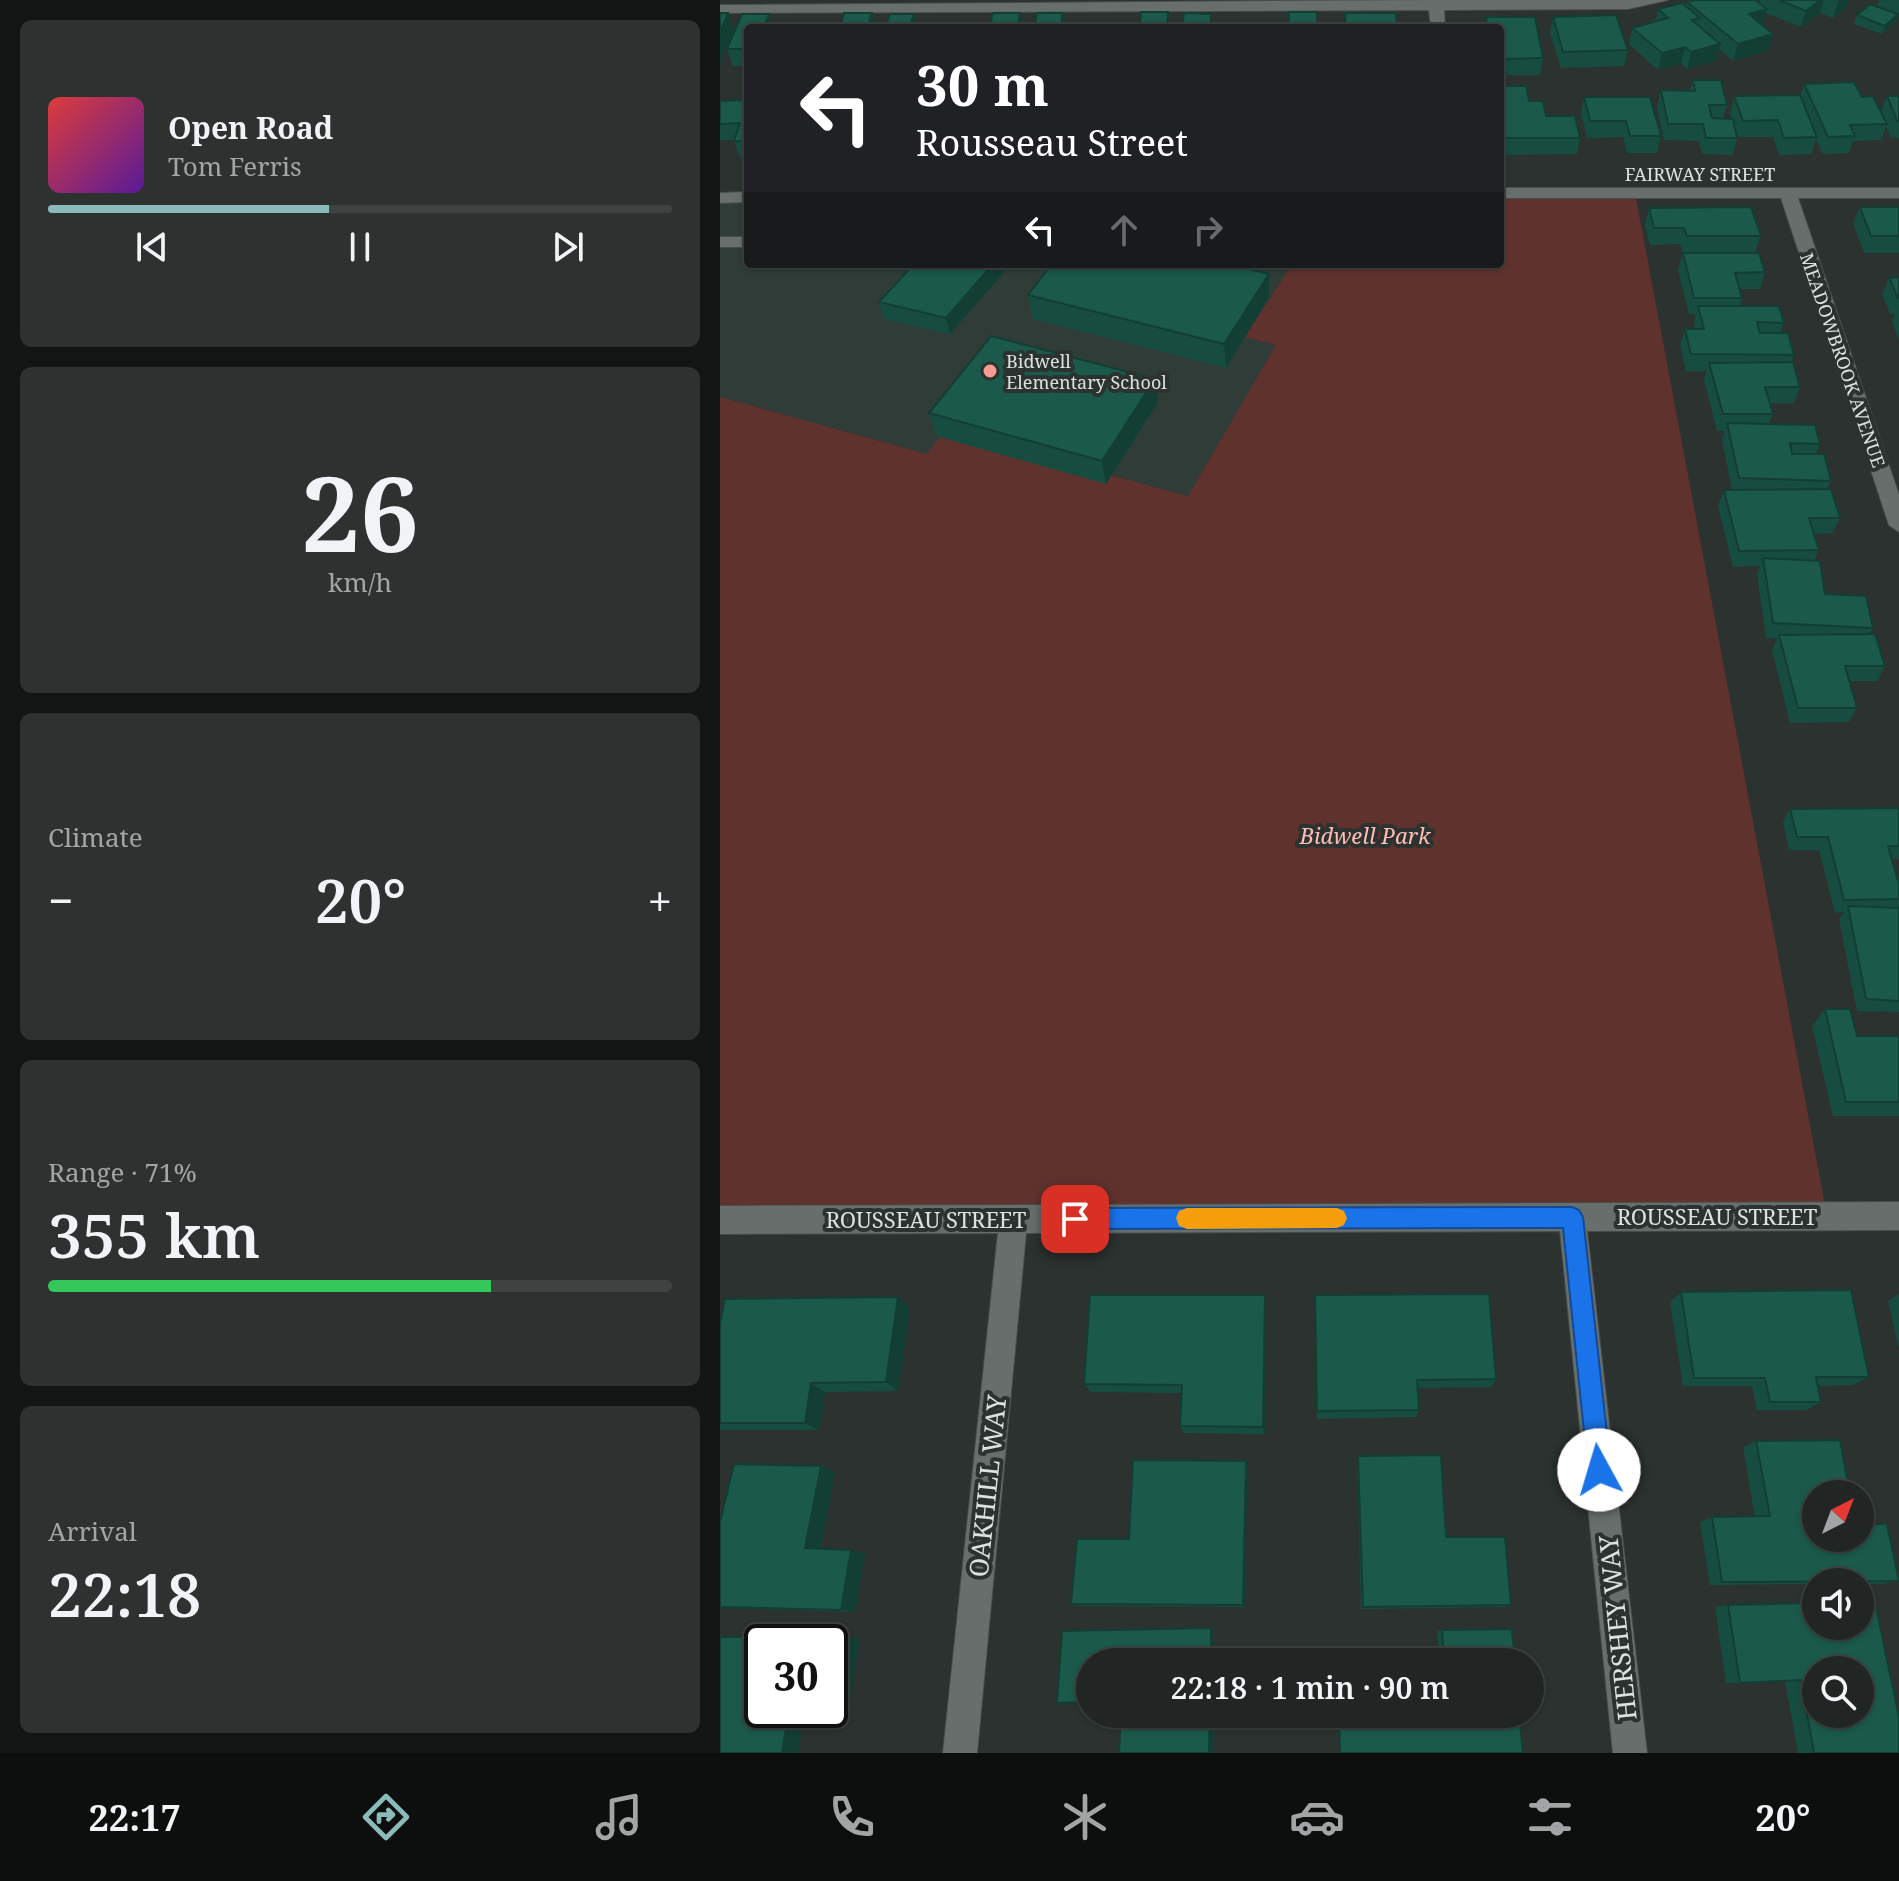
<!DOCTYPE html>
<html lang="en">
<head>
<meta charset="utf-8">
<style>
	body { margin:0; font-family:"Noto Serif",serif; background:#2d3231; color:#f1f3f6; height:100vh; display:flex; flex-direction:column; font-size:30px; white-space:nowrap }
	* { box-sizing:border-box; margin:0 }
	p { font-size:26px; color:#a2a5a6 }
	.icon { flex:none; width:44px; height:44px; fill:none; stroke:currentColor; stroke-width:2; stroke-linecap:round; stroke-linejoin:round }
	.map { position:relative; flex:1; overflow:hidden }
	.side { display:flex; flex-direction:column; gap:20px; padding:20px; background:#121514; width:720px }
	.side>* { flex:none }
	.guide { position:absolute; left:24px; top:24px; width:760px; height:244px; border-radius:8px; box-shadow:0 2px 6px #0004,0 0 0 2px #3e4341; background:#202124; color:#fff; overflow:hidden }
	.needle { width:52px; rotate:42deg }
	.fabs { position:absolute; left:1082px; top:1480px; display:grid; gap:16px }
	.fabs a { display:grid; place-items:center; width:72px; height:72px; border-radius:50%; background:#212624; box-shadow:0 2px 6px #0004,0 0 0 2px #3e4341; font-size:40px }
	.speed { position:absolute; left:24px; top:1624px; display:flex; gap:16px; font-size:40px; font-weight:700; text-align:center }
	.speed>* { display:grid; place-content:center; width:104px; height:104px; border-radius:50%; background:#212624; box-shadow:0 2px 6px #0004,0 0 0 2px #3e4341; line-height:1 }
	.speed .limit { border:4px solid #111; border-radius:12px; background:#fff; color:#111 }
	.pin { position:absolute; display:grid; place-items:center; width:68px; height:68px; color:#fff; margin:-34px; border-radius:16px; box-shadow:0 4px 12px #0006 }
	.me { position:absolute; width:88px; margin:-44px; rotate:354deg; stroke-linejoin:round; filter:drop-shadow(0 0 6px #0008) }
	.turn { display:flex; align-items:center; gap:28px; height:168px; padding:0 40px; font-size:36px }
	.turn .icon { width:104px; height:104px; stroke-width:2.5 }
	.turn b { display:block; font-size:56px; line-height:68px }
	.lanes { display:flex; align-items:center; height:76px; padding:0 40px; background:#0003; justify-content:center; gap:40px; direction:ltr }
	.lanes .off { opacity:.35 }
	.big { font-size:60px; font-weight:600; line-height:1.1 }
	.side .tile { flex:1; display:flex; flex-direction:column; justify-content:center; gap:12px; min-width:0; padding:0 28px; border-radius:12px; background:#2d3231 }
	.side .dial { align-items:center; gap:0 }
	.dial b { font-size:104px; line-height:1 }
	.song { display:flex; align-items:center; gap:24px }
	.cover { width:96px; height:96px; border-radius:12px; background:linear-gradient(135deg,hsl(0 70% 55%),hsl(270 70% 35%)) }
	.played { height:8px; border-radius:4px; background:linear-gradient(90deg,#8bbbb9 45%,#3e4341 45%) }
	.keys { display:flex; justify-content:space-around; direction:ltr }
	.heat { display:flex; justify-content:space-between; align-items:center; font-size:44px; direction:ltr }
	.charge { height:12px; border-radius:6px; background:linear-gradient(90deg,#34c759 71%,#3e4341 0) }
	.trip { position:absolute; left:356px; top:1648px; width:468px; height:80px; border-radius:40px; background:#212624; box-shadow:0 2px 6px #0004,0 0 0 2px #3e4341; font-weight:600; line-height:80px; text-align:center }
	.tabs { display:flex; height:128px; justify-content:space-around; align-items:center; background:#0d0f0e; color:#a2a5a6 }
	.tabs .icon { width:56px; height:56px }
	.tabs .selected { color:#8bbbb9 }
	.tabs b { font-size:36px; color:#f1f3f6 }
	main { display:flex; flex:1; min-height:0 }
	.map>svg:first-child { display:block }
	.built { fill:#2f3c38 }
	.green { fill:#5f322e }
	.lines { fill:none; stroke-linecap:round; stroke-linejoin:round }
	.minor-casing { stroke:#494e4c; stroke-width:2 }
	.minor { fill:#676e6c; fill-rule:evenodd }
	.wall { fill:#174d40 }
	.shaded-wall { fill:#133e34 }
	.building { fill:#1b594b; stroke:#133e34; stroke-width:2; fill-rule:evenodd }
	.route { fill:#1a73e8; stroke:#114b97; stroke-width:2 }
	.slow { fill:#f59e0b }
	.poi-dot { fill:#f59c93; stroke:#2c3230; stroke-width:3 }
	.labels { text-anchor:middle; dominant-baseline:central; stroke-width:8; stroke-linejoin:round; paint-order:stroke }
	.far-street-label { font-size:18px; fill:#dde1e0; stroke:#2c3230 }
	.far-poi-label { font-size:18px; fill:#dde1e0; stroke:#2c3230; text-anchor:start }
	.park-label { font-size:22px; font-style:italic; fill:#ffbdb5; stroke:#2c3230 }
	.street-label { font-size:22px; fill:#dde1e0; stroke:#2c3230 }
	.near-street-label { font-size:26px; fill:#dde1e0; stroke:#2c3230 }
</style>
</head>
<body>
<main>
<section class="side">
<div class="tile">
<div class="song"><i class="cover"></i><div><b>Open Road</b><p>Tom Ferris</p></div></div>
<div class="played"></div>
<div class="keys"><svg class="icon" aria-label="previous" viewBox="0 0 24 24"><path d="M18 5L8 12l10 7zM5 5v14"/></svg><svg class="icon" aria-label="pause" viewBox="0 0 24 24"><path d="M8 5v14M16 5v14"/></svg><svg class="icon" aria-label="next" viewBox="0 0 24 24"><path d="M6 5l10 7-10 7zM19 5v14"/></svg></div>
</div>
<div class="tile dial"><b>26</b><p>km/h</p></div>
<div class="tile"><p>Climate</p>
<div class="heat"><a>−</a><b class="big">20°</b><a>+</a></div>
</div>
<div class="tile"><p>Range · 71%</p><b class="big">355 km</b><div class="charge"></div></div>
<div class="tile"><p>Arrival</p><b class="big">22:18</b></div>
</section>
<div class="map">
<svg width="1179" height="1753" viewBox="0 0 1179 1753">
	<rect width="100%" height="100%" fill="#2c3230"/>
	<!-- built -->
	<path class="built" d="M28 197V264H572L525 337 557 345 468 496 392 475 386 484 207 454 0 397V198Z"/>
	<!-- green -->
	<path class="green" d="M780 193H915L1107 1216 0 1220V397L207 454 220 437 386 483 391 475 468 496 556 345 525 337 572 264H780Z"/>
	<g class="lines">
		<defs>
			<path id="minor" d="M709 0H948L908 9 724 10 725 28H711L709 10 0 13V5Z
				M780 188H1179V198H1078L1179 495V532L1169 525 1061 198H780Z
				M28 192V202L0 203V193Z
				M0 237H28V247H0Z
				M1179 1202V1230L867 1231 927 1753H893L840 1231 306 1233 257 1753H223L278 1233 0 1234V1206Z"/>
		</defs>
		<!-- minor casing -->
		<use href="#minor" class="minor-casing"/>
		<!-- minor -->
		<use href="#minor" class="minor"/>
	</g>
	<!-- wall -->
	<path class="wall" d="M1040 0H1129L1127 7 1113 18 1100 13 1081 27 1046 13 1043 26 1049 50 1013 61 999 49 996 61 967 69 961 64 938 70 909 44 912 28 936 21 938 9 966 6 967 2 1039 3Z
		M1159 0H1179V14L1157 6Z
		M1178 14 1175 23 1162 34 1134 24 1137 15Z
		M766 17 823 58 820 75H780V28H764Z
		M833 17 908 50 904 66 841 68 830 33Z
		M28 28V66H13L7 49Z
		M973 80 1007 105 1003 119H1012L1010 113 1014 96H1080L1084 84 1142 97 1161 112 1167 96H1179V138H1171L1166 126 1161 140 1133 141 1129 153 1103 154 1096 139 1091 154 1059 155 1053 137H1018L1014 126 1017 138 1013 155 982 154 979 141 944 140 937 107 941 90H970Z
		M780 86 860 138 857 154 781 155 780 146Z
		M28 91V158H20L14 140H0V101L24 100Z
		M864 97 941 136 937 153H907L903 137 867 138 861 114Z
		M1140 207H1179V253H1144L1133 223Z
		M929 208 1041 236 1035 252 1045 272 1040 289H1020L1022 298 1020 306 1064 323 1060 333 1074 355 1071 362 1080 387 1074 403H1050L1053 414 1049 424 1100 444 1096 454 1111 481 1107 489 1120 518 1112 533 1094 534 1099 550 1094 561 1105 594 1153 628 1149 634 1165 666 1157 681H1129L1137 708 1129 722 1070 723 1052 650 1057 639 1046 638 1037 574 1040 566 1013 567 998 506 1004 490H1012L1002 439 1005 431H997L984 379 987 371H966L960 345 965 329H975L974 322 976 314H969L958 270 963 253 960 244 930 245 925 225Z
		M285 271 230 334 164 319 159 302Z
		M1179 277V341L1172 321 1175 314H1170L1162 294 1169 278Z
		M308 295 549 297 506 368 313 319Z
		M438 402 386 484 216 436 209 413Z
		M1179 808V859H1172L1179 884V905L1177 908H1179V1012L1137 1011 1119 919 1124 912 1115 913 1099 850H1069L1063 822 1070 809Z
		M1105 1009 1137 1036H1179V1116H1113L1092 1026Z
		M961 1292 1149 1377 1133 1385 1098 1386 1101 1402 1086 1410H1037L1032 1386H963L950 1302Z
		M1179 1294V1348L1168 1301Z
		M545 1295 546 1305 545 1434 464 1433 460 1426 462 1393 371 1392 364 1384Z
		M595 1295 776 1379 771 1387 698 1388 699 1410 696 1417 597 1419Z
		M190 1308 178 1391 105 1392 99 1430H0V1323Z
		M1036 1441 1096 1494 1179 1581 1161 1584H1140V1582H1096V1584L990 1585 980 1522 992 1517H1035L1023 1447Z
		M638 1456 726 1537 791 1605 785 1607 641 1609 637 1462Z
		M526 1461 527 1467 525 1607 359 1606 351 1604 409 1539Z
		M101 1466 115 1472 101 1548 145 1553 135 1612 0 1608V1522Z
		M1008 1605 1179 1753H1078L1065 1681 1006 1683 995 1607Z
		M722 1630 795 1662H720L717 1631Z"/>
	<!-- shaded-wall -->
	<path class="shaded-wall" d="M1100 0H1104L1100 13 1081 27 1086 11Z
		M1120 0H1129L1127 7 1113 18 1118 2Z
		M1047 9 1043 26 1029 14Z
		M8 13 14 30 0 65V33Z
		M152 13 156 28H147Z
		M300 13 303 28H297Z
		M343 13 346 28H340Z
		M49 14 53 28H43Z
		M194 14 197 28 190 26Z
		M1178 14 1175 23 1162 34 1165 26Z
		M1053 34 1049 50 1013 61 1018 44Z
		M1000 44 996 61 967 69 971 52Z
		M965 47 961 64 938 70 942 53Z
		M273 264H283L285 271 230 334 226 318Z
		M549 274V297L506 368 504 344Z
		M435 379 438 402 386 484 382 461Z
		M545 1295 546 1305 545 1434 543 1427Z
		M178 1297 190 1308 178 1391 166 1382Z
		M91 1383 105 1392 99 1430 85 1423Z
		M526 1461 527 1467 525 1607 523 1605Z
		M101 1466 115 1472 100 1551 85 1548Z
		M131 1550 145 1553 135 1612 121 1610Z
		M491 1628 494 1630V1662H491Z
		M125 1637 140 1638 130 1702 115 1703Z
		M69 1710H85L78 1753H62Z
		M490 1714H493V1753H489Z"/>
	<!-- building -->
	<path class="building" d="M976 0H1035L1047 9 1029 14 1053 34 1018 44 967 2Z
		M1059 0H1100L1086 11Z
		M962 3 980 18 972 20 1000 44 971 52 965 47 942 53 912 28 948 18 938 9Z
		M1150 4 1178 14 1165 26 1137 15Z
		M421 12H448L447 28H387V26H420Z
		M569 12H597V28H533V26H568Z
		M0 13H8L0 33Z
		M124 13H152L147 28H86L88 24H121Z
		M273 13H300L297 28H236L237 24H270Z
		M317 13H343L340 27 374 28H314Z
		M464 13 491 14 490 27H523V28H462Z
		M625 13H676L677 28H626Z
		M22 14H49L43 28H28V49H7Z
		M170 14H194L190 26 227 27 165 28Z
		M896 15 908 50 843 52 833 17Z
		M766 17H815L823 58 780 59V28H767Z
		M973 80H1001L1007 105H989L992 118 1013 119 1017 138H986L983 124H948L941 90 975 91Z
		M1134 82 1142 97 1153 96 1167 124 1130 125 1135 136 1108 137 1084 84Z
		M780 86H806L809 101H823L826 116H855L860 138H783L780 115Z
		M28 91V141H14L20 123 0 124V101L24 100Z
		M1080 95 1097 137 1064 138 1058 120 1023 121 1014 96Z
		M1167 96H1179V121H1177Z
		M864 97H930L941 136H910L906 121H870Z
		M1031 207 1041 236H967L964 228H934L929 208Z
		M1140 207H1179V236H1151Z
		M963 253H1039L1045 272 1015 273 1022 298H974Z
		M194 264H273L226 318 159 302Z
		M332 264H508L549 274 504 344 308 295Z
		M1179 277V298H1178L1169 278Z
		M978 306H1059L1064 323 1037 322 1040 333H1068L1074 355 971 354 965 329H984Z
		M271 336 435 379 382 461 209 413Z
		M1073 362 1080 387H1045L1053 414H1003L989 363Z
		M1007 423 1095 425 1100 444 1070 443 1072 454H1104L1111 481 1019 478Z
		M1111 489 1120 518H1089L1099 550 1019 551 1004 490Z
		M1043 558 1100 561 1105 594 1146 596 1153 628 1053 623Z
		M1155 634 1165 666H1125L1137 708H1078L1059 635Z
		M1179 808V846H1168L1179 884V899L1124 900 1108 837H1077L1070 809Z
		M1128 906 1179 908V1001L1146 999Z
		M1105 1009H1130L1137 1036H1179V1102H1126Z
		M1131 1290 1149 1377H1096L1101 1402H1050L1045 1378H974L961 1292Z
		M769 1294 776 1379 697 1380 699 1410 597 1411 595 1295Z
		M370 1295H545L543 1427 460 1426 462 1385 364 1384Z
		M178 1297 166 1382 91 1383 85 1423H0V1323L5 1299Z
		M1120 1440 1130 1494H1096V1538H1140V1524H1167L1179 1581 1002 1582 992 1517 1050 1516 1036 1441Z
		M721 1455 726 1537H785L791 1605 643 1607 638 1456Z
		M413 1460 526 1461 523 1605 351 1604 357 1539H409Z
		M14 1464 101 1466 85 1548 131 1550 121 1610 0 1607V1522Z
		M1140 1602H1155L1179 1717V1753H1094L1081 1680 1020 1683 1008 1605 1096 1603V1626H1140ZM1096 1670H1140V1714H1096Z
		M491 1628V1662H370V1702L337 1703 342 1631Z
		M792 1629 795 1662H724L722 1630Z
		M0 1637H125L115 1703H110V1642H42V1710H69L62 1753H0Z
		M401 1714H490L489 1753H399Z
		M619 1714H799L803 1753H620Z"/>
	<!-- route -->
	<path class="route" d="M852 1207 859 1210 863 1217 891 1470 888 1478 879 1481 871 1478 868 1470 843 1228 355 1229 348 1226 345 1219 348 1211 355 1208Z"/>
	<!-- slow -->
	<path class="slow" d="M467 1208H617L624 1211 627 1218 624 1225 617 1228 467 1229 459 1226 456 1218 459 1211Z"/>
	<!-- markers -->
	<circle class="poi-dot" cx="270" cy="371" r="8"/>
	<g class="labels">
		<!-- far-street labels -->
		<g class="far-street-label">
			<text x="980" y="174">FAIRWAY STREET</text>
			<text transform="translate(1123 360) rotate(71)">MEADOWBROOK AVENUE</text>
		</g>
		<!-- far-poi labels -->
		<g class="far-poi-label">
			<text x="286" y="361">Bidwell<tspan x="286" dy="21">Elementary School</tspan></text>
		</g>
		<!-- park labels -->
		<g class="park-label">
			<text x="645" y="835">Bidwell Park</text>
		</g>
		<!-- street labels -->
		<g class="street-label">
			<text x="997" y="1216">ROUSSEAU STREET</text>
			<text x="206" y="1219">ROUSSEAU STREET</text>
		</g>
		<!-- near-street labels -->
		<g class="near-street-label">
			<text transform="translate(267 1486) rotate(-84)">OAKHILL WAY</text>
			<text transform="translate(897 1628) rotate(-96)">HERSHEY WAY</text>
		</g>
	</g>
</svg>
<div class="fabs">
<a><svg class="needle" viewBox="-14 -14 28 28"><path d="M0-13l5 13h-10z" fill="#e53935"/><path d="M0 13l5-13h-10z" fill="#a2a5a6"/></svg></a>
<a><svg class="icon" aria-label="sound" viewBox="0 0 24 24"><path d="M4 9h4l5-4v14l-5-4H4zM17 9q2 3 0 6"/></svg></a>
<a><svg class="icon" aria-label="search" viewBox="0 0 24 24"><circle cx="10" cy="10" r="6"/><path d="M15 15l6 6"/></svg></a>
</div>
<div class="speed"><div class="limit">30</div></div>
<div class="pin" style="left:355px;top:1219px;background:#d93025"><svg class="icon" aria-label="arrive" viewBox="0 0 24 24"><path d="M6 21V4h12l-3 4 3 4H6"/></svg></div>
<svg class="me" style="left:879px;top:1470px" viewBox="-20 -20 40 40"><circle r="19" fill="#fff"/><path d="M0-13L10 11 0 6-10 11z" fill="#1a73e8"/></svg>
<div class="trip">22:18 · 1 min · 90 m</div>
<div class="guide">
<div class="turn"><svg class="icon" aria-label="left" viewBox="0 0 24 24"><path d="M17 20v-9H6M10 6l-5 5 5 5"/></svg><div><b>30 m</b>Rousseau Street</div></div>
<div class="lanes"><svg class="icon" aria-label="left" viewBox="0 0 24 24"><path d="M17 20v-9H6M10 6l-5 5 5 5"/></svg><svg class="icon off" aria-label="ahead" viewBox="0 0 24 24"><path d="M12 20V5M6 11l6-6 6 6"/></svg><svg class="icon off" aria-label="right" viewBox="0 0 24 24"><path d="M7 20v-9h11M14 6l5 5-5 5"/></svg></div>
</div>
</div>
</main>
<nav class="tabs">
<b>22:17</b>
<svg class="icon selected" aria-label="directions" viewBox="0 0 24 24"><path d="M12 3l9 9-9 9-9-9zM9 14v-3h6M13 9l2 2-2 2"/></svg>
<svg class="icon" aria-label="music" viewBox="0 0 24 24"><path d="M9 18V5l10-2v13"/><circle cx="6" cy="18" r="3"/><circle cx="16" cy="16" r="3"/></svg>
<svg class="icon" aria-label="phone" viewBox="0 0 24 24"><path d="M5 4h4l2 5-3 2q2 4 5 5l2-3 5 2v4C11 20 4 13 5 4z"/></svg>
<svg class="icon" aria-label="climate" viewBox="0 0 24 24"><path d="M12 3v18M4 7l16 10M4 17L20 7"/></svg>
<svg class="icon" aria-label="car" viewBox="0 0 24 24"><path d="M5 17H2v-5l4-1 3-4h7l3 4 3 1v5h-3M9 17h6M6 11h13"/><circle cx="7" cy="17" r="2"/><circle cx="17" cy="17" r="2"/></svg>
<svg class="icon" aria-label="filters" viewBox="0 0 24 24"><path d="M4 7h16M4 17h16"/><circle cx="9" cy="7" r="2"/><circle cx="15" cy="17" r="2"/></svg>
<b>20°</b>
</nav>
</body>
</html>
